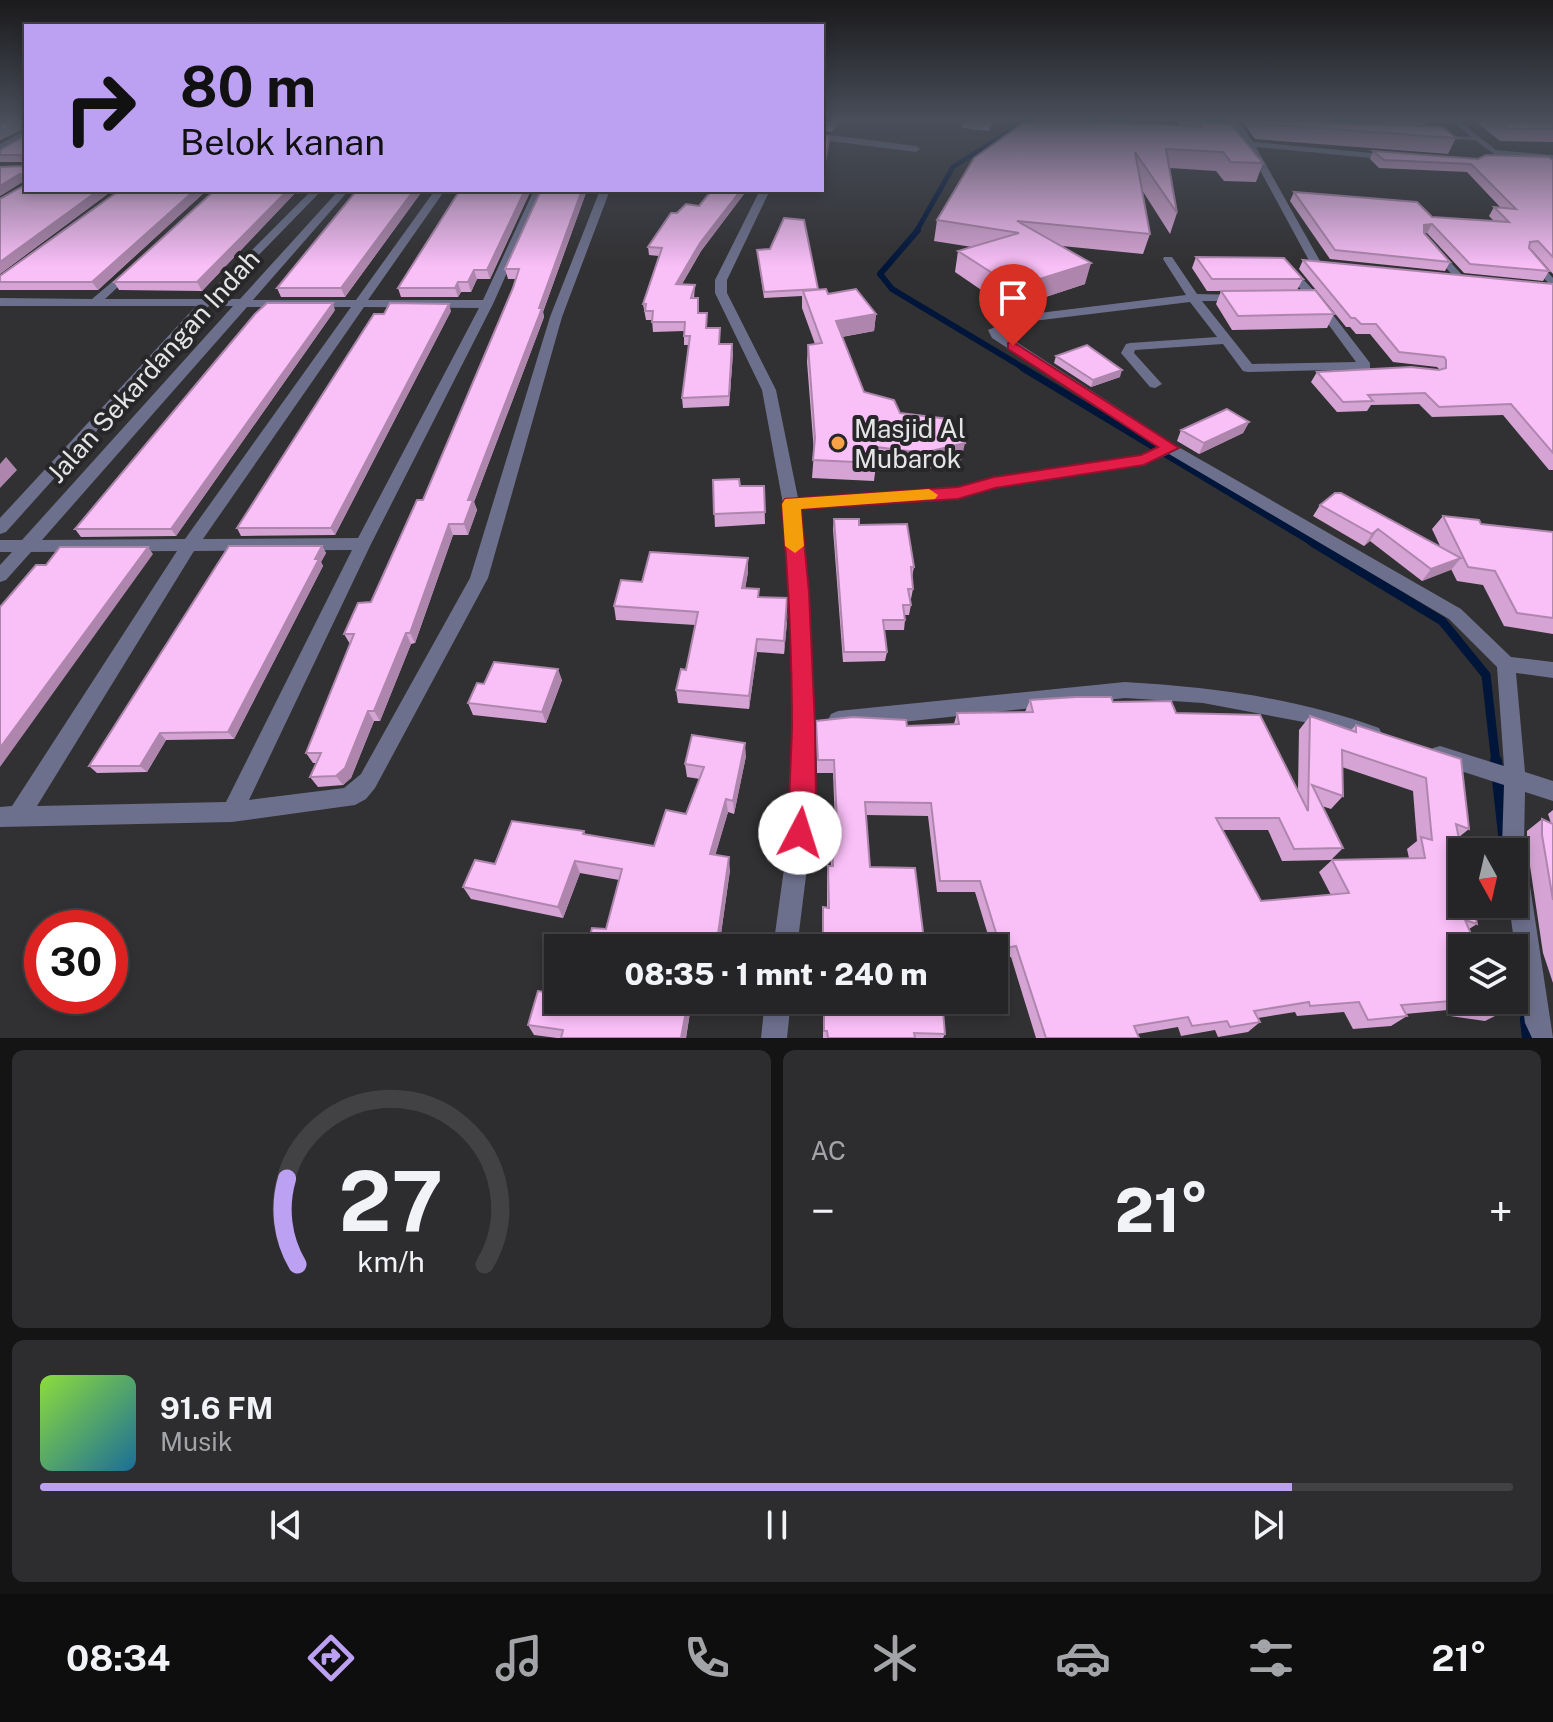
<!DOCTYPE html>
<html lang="id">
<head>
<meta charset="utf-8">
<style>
	body { margin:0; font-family:"Public Sans",sans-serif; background:#2d2c2e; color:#f1f3f6; height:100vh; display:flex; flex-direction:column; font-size:30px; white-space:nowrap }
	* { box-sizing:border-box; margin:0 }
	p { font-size:26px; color:#a3a4a7 }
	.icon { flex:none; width:44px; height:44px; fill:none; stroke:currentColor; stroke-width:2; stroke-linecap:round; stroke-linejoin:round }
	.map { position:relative; height:1038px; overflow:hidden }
	.side { display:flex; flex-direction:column; gap:12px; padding:12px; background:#141415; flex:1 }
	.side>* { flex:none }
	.hud { position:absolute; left:24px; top:24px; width:800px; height:168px; border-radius:0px; box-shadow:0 4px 12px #0003,0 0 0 2px #424143; background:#bca0f2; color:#111; overflow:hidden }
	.needle { width:52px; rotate:172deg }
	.buttons { position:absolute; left:1448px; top:838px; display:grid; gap:16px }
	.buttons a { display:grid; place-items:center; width:80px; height:80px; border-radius:0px; background:#252426; box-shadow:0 4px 12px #0003,0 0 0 2px #424143; font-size:40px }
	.speed { position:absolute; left:24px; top:910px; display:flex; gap:16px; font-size:40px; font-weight:700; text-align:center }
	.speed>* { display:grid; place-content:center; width:104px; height:104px; border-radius:50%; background:#252426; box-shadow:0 4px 12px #0003,0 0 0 2px #424143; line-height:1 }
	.speed .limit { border:12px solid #d22; background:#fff; color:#111 }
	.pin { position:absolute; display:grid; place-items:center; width:68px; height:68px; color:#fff; margin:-82px -34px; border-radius:50% 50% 50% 0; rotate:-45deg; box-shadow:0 0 8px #0007 }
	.pin .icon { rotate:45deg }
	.me { position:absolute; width:88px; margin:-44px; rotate:5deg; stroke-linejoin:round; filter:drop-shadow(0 0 6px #0008) }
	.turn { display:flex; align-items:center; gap:28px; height:168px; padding:0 24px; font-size:36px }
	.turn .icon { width:104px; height:104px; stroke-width:2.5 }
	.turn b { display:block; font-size:56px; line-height:68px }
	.big { font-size:60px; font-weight:800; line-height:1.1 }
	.side .widget { flex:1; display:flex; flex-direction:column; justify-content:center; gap:12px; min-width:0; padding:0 28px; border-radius:12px; background:#2d2c2e }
	.side .dial { align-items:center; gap:0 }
	.dial svg { height:208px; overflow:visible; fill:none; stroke:#424143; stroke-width:7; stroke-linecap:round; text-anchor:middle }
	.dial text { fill:#f1f3f6; stroke:none }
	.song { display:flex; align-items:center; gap:24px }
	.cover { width:96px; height:96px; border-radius:12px; background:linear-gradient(135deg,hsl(90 70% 55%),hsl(200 70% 35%)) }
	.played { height:8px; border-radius:4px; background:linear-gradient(90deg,#bca0f2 85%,#424143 85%) }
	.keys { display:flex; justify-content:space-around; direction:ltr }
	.heat { display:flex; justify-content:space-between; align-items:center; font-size:44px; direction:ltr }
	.side .tiles { flex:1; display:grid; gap:12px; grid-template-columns:1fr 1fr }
	.widget:last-child { grid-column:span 2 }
	.trip { position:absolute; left:544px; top:934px; width:464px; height:80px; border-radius:0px; background:#252426; box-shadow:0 4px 12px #0003,0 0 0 2px #424143; font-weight:800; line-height:80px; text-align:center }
	.menu { display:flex; height:128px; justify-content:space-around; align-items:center; background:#0f0e0f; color:#a3a4a7 }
	.menu .icon { width:56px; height:56px }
	.menu .current { color:#bca0f2 }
	.menu b { font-size:36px; color:#f1f3f6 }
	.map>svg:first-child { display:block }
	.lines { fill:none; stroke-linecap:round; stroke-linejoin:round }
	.stream-far4 { stroke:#00153a; stroke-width:5 }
	.stream-far3 { stroke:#00153a; stroke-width:6 }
	.stream-far2 { stroke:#00153a; stroke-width:7 }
	.stream-far1 { stroke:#00153a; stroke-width:9 }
	.stream { stroke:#00153a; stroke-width:12 }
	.service { fill:#6d708c; fill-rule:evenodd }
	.minor { fill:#6d708c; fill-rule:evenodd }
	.wall { fill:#d6a4d4; fill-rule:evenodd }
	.shaded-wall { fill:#ae86ad }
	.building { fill:#f9bff7; stroke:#ae86ad; stroke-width:2; fill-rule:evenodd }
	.route { fill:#e11d48; stroke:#92132f; stroke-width:2 }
	.slow { fill:#f59e0b }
	.poi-dot { fill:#f7a149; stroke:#272628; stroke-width:3 }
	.labels { text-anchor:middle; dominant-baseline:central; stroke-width:8; stroke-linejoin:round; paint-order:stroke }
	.street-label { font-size:26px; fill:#e5e5e6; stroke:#272628 }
	.poi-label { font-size:26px; fill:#e5e5e6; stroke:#272628; text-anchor:start }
</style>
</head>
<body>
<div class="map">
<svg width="1553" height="1038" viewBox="0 0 1553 1038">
	<rect width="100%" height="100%" fill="#313032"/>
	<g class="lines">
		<!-- stream-far4 -->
		<path class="stream-far4" d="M916 232 953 167 1026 121"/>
		<!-- stream-far3 -->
		<path class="stream-far3" d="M918 230 880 274 892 289 1027 370"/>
		<!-- stream-far2 -->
		<path class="stream-far2" d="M1023 368 1315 544"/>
		<!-- stream-far1 -->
		<path class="stream-far1" d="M1312 542 1442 621 1486 675 1496 763"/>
		<!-- stream -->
		<path class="stream" d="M1496 761 1506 852
			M1526 1019 1528 1038"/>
		<!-- service -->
		<path class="service" d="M1452 121H1459L1496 150 1553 155V159L1494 154 1475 140 1438 138V136L1440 135 1471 137Z
			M1436 253H1442L1464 277V281H1458L1436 257Z
			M1533 262H1539L1553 278V286L1550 285 1533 266Z"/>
		<!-- minor -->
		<path class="minor" d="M1230 121H1239L1253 142 1394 155V159L1391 160 1256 147 1320 261 1337 264V268L1312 266 1242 137Z
			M26 130V137L0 151V144Z
			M822 134 916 146 920 149 916 152 822 140Z
			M312 190H322L216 299H240L339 190H349L253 300H356L435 190H445L368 300H483L534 190H544L493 304 371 544 249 800 344 788 361 774 470 578 550 317 600 190H610L562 317 488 578 375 788 366 799 355 805 232 822 0 827V807L12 806 177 551 31 552 6 580 0 582V565L12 552H0V540H22L233 306H209L6 532 0 534V518L196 306H0V298L92 299 131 266 137 269 135 271 105 299H203ZM247 307H351L185 539 42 540ZM364 307 479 308 358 538 203 539ZM352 550 226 802 37 806 194 551Z
			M760 190H770L727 280V293L776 390 798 498 958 488 994 478 1141 456 1159 447 992 338 988 330 1023 315 1186 295 1163 259 1164 257H1172L1197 294 1243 295V299L1239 301H1202L1252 364 1356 362 1309 298 1283 270V266H1291L1317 294 1370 363V369L1248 372 1243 371 1223 344 1135 350 1134 353 1162 384 1155 388 1150 387 1121 353 1126 344 1130 343 1217 337 1190 302 1025 322 1001 332 1175 445 1461 609 1511 657 1553 662V678L1516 673 1525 772 1553 781V801L1525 792 1524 846 1553 1038H1532L1525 1023 1509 904H1514V852H1503L1502 846 1504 785 1433 762 1430 755 1433 748 1440 746 1504 766 1497 667 1449 619 1169 454 1144 465 994 488 958 498 799 509 808 592 815 804 797 948H773L793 804 790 592 783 504 762 390 715 293V280Z
			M1125 682C1212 687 1297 698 1379 728L1382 734 1379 740 1372 743 1309 723 1203 703 1125 698 838 729 831 726 828 720 831 714 838 711Z
			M765 1000H791L787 1038H761Z"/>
	</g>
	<!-- wall -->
	<path class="wall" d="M0 121H26V190H113L0 274V199L25 185 24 181 0 196 24 166 23 162H0V150L25 136 23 129 0 140Z
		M822 121H840L832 132 822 131Z
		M963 121H994L989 131 962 128Z
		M1176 121H1238L1235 129 1263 163 1256 182 1224 181 1216 171 1170 168 1177 213 1170 234 1142 190 1150 234 1143 254 1062 246 1085 284 1009 309 955 272 958 251 972 247 934 241 937 220 1180 126Z
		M1242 121H1427L1424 126 1456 138 1448 154 1255 139Z
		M1475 121H1553V142L1500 141Z
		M1373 151 1478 159 1553 160V274L1532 250H1531L1549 271 1543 281 1464 273 1427 233H1424L1450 262 1445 271 1330 259 1290 201 1294 192 1432 217 1494 221 1489 216 1494 207 1501 208 1467 172 1379 168 1370 159Z
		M120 190H207L98 290H0V276Z
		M215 190H298L202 291 119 290 114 282Z
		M357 190H423L345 297H281L277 288Z
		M460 190H531L490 279H477L471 292H461L458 297H401L398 288Z
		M541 190H587L543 312 544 317 474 502 477 510 468 535H453L415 643 411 644 380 721H374L351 778 343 785 318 787 310 777 317 763H313L306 753 350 644 344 634 371 602 423 500 513 288 516 279H508L505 269Z
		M712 190H747L701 251 682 284 695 285 694 298H698L699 313H707V328L720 344 733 353 729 406 683 408 682 398 689 345H684V331L653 332 652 320H646L643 304 659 256 649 255 648 247 677 213 699 206Z
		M757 250 818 290 876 314 874 331 842 337 864 392 900 413 961 461 920 471 876 465 874 481 812 478 814 452 807 362 808 345 815 344 802 308V296L764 298Z
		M1196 257 1303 279 1297 290 1334 314 1327 328 1232 330 1216 304 1221 291H1207L1192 268Z
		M1303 260 1553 284V470H1549L1503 415 1432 417 1419 404 1371 405 1367 411 1337 412 1311 382 1317 372 1440 370 1437 367 1393 362 1370 334H1356L1350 327H1346L1299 269Z
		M335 310 176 536 81 537 75 529Z
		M451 311 335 535 241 536 237 528Z
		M1056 356 1120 377 1091 387 1054 363Z
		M1249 422 1243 433 1199 454 1177 441 1181 430Z
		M713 480 740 486H764L765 524 715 527Z
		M1320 505 1441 548 1432 529 1443 516 1481 524 1553 532V634L1504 626 1483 585 1457 581 1451 569 1422 581 1370 541 1364 546 1313 516Z
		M834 519 859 525 914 567 912 577 913 589 911 599H910L911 605 909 615H904L905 620 904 630H884L887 652 885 661 843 662 833 529Z
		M322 546 326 553 321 562 323 566 234 739 166 740 147 772 97 773 89 766Z
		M748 558V572L745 588 759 597 787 622 784 654 757 652 749 709 678 703 676 690 686 670 695 625 616 620 614 606 642 582Z
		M562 680 546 723 473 715 468 703 484 684Z
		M1030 700 1113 702 1176 713 1298 790 1299 730 1310 716 1351 730 1356 725 1461 759 1469 829 1459 837 1477 924 1469 929 1503 1012 1485 1021 1450 1016 1448 1010 1405 1014 1407 1016 1391 1026 1353 1029 1344 1012 1297 1016 1295 1012 1258 1018 1260 1022 1248 1032 1218 1037 1215 1030 1181 1036 1178 1027 1137 1034 1139 1038H1036L1011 957 996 959 994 948H992L975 892H937L928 816 866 815 870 867 925 948H822L823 907 827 908V878L828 866H831L830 836 831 823H835L833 773H817L816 721 907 726 954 724 957 713 1025 712ZM1342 767 1413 791 1417 841 1407 849 1409 858 1332 860 1319 872 1331 895 1261 901 1222 830H1268L1282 861 1331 860 1343 848 1322 806 1331 809 1343 796Z
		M746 756 734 814 728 812 715 855 730 870 719 948H587L606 929 619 880 580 873 563 918 471 899 463 887 495 864 584 831 585 835 654 846 686 814 700 779 687 777 685 764Z
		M1553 810V983L1543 953 1527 846V831L1542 819 1551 823 1548 814Z
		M558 1000H704L702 1007 691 1006 686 1038H557L534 1035 528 1025Z
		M823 1000H942L945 1034 943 1038H823Z"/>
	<!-- shaded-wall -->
	<path class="shaded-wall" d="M20 121H23L26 127 1 140 0 131Z
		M835 121H840L832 132V125Z
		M830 136 829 144 823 177V170Z
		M20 174 24 181 0 196V186Z
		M99 190H113L0 274V262Z
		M195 190H207L98 290 92 282Z
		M288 190H298L202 291 197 282Z
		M414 190H423L345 297 341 288Z
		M525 190H531L490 279 487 270Z
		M582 190H587L543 312 544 317 474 502 477 510 468 535 464 524 468 500Z
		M741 190H747L701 251 677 293 676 284 700 243Z
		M1432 224 1427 233 1419 234 1424 225Z
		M1091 263 1085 284 1009 309 1014 287Z
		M474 270 477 279 471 292 468 282Z
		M458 282 461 292 458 297 455 288Z
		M333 303 335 310 176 536 171 529Z
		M449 304 451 311 335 535 331 528Z
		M876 314 874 331 835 338 836 321Z
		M732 344 733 353 729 406V396Z
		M1122 370 1120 377 1091 387 1093 380Z
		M1249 422 1243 433 1199 454 1204 443Z
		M965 443 961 461 920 471 923 453Z
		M6 457 17 470 0 488V464Z
		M449 524 453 535 415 643 410 633Z
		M1378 529 1370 541 1364 546 1372 534Z
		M322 546 326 553 321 562 323 566 234 739 228 732Z
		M148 547 153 554 0 767V748Z
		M748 558V572L743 602 742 588Z
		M1461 558 1451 570 1422 581 1431 569Z
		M788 609 787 622 784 654V641Z
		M406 633 411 644 380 721 374 711Z
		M757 639V652L749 709V696Z
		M558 669 562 680 546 723 542 712Z
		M368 711 374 721 351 778 343 785 336 776Z
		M160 733 166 740 147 772 140 766Z
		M745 743 746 756 734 814 733 801Z
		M726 799 728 812 712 867 710 854Z
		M729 857 730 870 719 948H716Z
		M575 861 580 873 563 918 558 907Z
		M688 1000H690L691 1006 686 1038H681Z"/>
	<!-- building -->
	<path class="building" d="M0 121H20L0 131Z
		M23 121H26V133H23Z
		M822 121H835L832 125 822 124Z
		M1026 121H1088L1201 127 1198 122 1230 123 1263 163 1231 162 1223 152 1166 149 1177 213 1135 152 1150 234 1017 221 1091 263 1014 287 958 251 1019 233 937 220 974 158Z
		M1259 121H1316L1443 127 1456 138 1260 124Z
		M1497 121H1553V129H1507Z
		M26 135V190H99L0 262V199L25 185 24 176 20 174 0 186V167L24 166 22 155H0V150Z
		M822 135 830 136 823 170 822 169Z
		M1373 151 1478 159 1486 155 1549 157 1553 160V257L1538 241 1530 242 1529 248 1549 271 1470 264 1432 224 1424 225V233L1450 262 1335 250 1294 192 1417 202 1432 217 1509 222 1494 207 1516 209 1471 164 1384 160Z
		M120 190H195L92 282H0V276Z
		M215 190H288L197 282H114Z
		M357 190H414L341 288H277Z
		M460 190H525L487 270H474L468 282H458L455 288H398Z
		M541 190H582L539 308H542L468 500H473L464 524H449L410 633H406L374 711H368L345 768 336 776 310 777 321 753H306L354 634H344L358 603 371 602 417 500H423L513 288 519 269H505Z
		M712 190H741L700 243 676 284 695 285 691 298H698V313H707L706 328H720L719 344H732L729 396 682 398 690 336H684L685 322H652L653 311H645L646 304H643L662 248 648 247 671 213H677L686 204 699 206Z
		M784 218 804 220 818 289 764 292 757 250 770 249Z
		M1196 257 1284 258 1303 279H1212Z
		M1303 260 1553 284V453L1511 404 1439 407 1425 393 1368 395 1373 401 1343 402 1317 372 1411 367 1439 370 1446 368V360L1444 357 1399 352 1376 324H1361L1355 318H1351Z
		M826 289 828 294 856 289 876 314 836 321 864 392 894 400 900 413 949 419 965 443 923 453 876 447V463L813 460 815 438 808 345 822 343 803 291Z
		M1315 290 1334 314 1238 316 1221 291Z
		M267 303H333L171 529H75L255 314Z
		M390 303 449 304 331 528H237L374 314H384Z
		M1087 345 1122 370 1093 380 1056 356Z
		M1227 409 1249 422 1204 443 1181 430Z
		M739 479 740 486H764L765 512 714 514 713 480Z
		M1335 493H1341L1461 558 1431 569 1378 529 1372 534 1320 505Z
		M1443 516 1479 520 1481 524 1553 532V618L1517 613 1495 571 1468 567Z
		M834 519H859V525L907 524 914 567H911L913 589H908L911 605H903L905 620H883L887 652H844Z
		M229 546H322L315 559H319L228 732 160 733 140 766H89Z
		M60 547H148L0 748V607L36 565H46Z
		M650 552 748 558 742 588 759 589 758 597 787 598 784 641 757 639 749 696 676 690 681 669 686 670 698 612 614 606 621 580 642 582Z
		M494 662 558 669 542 712 468 703 477 683 484 684Z
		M1076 697H1111L1113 702 1171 701 1176 713 1260 715 1308 811 1310 716 1356 732V725L1461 759 1469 829 1456 824 1462 854V904H1473L1477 924 1465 920 1477 948H1462V1000H1464L1401 1005 1407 1016 1368 1020 1359 1002 1310 1006 1309 1002 1254 1011 1260 1022 1230 1027 1227 1021 1192 1026 1188 1017 1134 1026 1139 1038H1046L1016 946 1001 949 980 881H940L931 803 865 802 870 867 915 868 925 948H823V907L829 908 828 866H833L831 823H837L834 760H818L816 721 853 717 906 720 907 726 959 724 957 713 1033 712 1030 700ZM1342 750 1426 778 1432 840 1421 837 1425 858 1332 860 1349 893 1261 901 1216 818H1279L1294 849 1343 848 1312 785 1343 796Z
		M692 735 745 743 733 801 726 799 710 854 729 857 716 948H587L592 928 606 929 622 869 575 861 558 907 463 887 475 860 495 864 512 821 584 831 583 834 654 846 666 810 686 814 704 767 685 764Z
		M1542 819 1553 824V900L1542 835Z
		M538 991 558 994V1000H688L681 1038H561L563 1030 528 1025Z
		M824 1000H942L945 1034 914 1033 915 1038H828L827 1031H824Z
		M1465 1000H1498L1503 1012 1467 1006Z"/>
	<!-- sky -->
	<linearGradient id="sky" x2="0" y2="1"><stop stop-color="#1b1a1c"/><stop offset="0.45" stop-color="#484e5a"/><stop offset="1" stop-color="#484e5a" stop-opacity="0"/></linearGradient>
	<rect width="1553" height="267" fill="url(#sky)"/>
	<!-- route -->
	<path class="route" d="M1013 342 1179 448 1144 465 995 488 958 499 801 509 809 592 815 724 816 804 809 841 800 845 791 841C786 829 792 746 792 725 792 651 788 577 782 504L785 499 958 487 994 477 1141 455 1158 447 1008 349V343Z"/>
	<!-- slow -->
	<path class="slow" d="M929 489 938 495 935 499 801 509 804 546 795 553 785 546 782 504 785 499Z"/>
	<!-- markers -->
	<circle class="poi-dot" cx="838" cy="443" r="8"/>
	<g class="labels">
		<!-- street labels -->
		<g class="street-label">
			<text transform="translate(153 366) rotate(-48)">Jalan Sekardangan Indah</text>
		</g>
		<!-- poi labels -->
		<g class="poi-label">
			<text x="854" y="428">Masjid Al<tspan x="854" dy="30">Mubarok</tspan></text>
		</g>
	</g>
</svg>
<div class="buttons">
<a><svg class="needle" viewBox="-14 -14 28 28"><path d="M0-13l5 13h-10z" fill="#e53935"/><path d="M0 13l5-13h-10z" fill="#a3a4a7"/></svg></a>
<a><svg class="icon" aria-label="layers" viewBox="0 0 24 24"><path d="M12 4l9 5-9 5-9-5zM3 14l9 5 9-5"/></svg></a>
</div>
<div class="speed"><div class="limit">30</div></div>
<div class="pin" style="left:1013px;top:346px;background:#d93025"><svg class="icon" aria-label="arrive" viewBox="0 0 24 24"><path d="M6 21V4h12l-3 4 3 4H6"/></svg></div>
<svg class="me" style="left:800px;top:833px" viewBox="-20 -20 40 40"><circle r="19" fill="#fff"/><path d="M0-13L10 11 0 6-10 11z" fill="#e11d48"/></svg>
<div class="trip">08:35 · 1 mnt · 240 m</div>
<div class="hud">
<div class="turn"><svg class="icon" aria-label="right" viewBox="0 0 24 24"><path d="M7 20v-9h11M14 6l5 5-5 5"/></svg><div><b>80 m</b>Belok kanan</div></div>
</div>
</div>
<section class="side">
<div class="tiles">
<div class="widget dial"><svg viewBox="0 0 100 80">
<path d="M14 69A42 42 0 1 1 86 69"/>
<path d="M14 69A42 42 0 0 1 10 36" stroke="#bca0f2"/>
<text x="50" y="56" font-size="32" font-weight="700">27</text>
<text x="50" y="72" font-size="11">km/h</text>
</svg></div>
<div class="widget"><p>AC</p>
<div class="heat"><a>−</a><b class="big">21°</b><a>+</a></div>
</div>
<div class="widget">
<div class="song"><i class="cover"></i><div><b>91.6 FM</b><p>Musik</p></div></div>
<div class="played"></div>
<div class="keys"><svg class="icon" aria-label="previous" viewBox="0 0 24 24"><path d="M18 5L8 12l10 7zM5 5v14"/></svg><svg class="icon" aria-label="pause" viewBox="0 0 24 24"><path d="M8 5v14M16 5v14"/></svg><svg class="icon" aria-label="next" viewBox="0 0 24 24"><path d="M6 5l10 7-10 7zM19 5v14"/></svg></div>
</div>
</div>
</section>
<nav class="menu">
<b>08:34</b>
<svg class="icon current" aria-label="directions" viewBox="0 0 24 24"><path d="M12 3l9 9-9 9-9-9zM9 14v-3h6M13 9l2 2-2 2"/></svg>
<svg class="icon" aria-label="music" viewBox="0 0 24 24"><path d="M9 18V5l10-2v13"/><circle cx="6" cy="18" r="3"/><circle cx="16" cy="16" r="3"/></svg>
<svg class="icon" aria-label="phone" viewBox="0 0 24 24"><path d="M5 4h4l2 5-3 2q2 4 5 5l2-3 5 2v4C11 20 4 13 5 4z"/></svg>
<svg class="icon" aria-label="climate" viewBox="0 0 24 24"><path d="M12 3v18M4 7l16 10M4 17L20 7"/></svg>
<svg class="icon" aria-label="car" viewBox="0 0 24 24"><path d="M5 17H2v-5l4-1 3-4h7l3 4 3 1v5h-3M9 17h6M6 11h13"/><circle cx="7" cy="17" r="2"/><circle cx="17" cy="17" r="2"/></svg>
<svg class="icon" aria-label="filters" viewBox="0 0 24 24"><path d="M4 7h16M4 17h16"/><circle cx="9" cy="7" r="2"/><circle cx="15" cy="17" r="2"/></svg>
<b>21°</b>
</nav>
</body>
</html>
